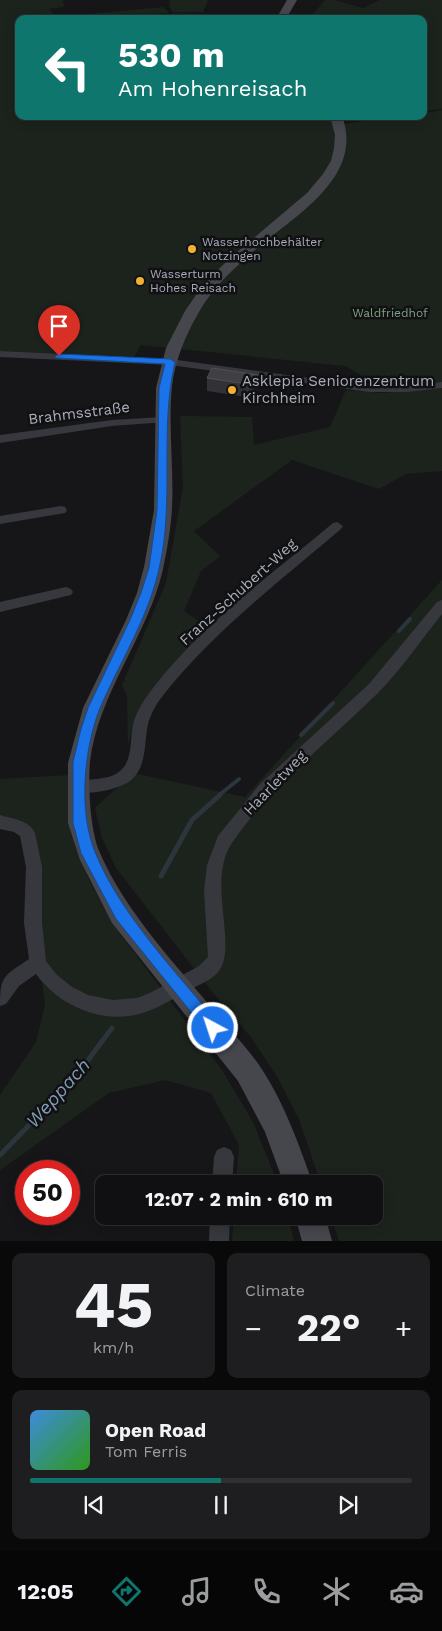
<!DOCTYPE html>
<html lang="en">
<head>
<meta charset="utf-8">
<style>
	body { margin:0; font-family:"Work Sans",sans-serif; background:#1e1e20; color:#f1f3f6; height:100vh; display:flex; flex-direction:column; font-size:19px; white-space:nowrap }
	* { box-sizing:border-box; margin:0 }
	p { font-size:16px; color:#9c9d9f }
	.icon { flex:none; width:28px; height:28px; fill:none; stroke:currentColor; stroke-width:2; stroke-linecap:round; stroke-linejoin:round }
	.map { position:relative; height:1241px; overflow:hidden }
	.panel { display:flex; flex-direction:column; gap:12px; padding:12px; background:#09090a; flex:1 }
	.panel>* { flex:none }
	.guide { position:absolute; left:15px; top:15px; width:412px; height:105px; border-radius:10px; box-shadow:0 2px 12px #0003,0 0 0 1px #303032; background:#0f766e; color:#fff; overflow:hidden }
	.speed { position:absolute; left:15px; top:1160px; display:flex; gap:10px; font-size:25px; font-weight:700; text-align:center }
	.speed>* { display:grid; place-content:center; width:65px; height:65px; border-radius:50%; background:#101012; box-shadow:0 2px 12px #0003,0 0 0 1px #303032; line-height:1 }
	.speed .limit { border:8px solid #d22; background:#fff; color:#111 }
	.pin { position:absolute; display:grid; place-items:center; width:42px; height:42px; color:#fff; margin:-51px -21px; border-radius:50% 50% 50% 0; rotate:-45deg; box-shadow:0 0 5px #0007 }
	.pin .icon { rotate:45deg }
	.me { position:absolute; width:55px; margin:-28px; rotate:320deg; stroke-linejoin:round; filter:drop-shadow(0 0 4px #0008) }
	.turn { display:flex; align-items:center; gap:18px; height:105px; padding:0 20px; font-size:22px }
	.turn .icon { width:65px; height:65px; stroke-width:2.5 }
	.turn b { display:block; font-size:35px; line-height:42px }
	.big { font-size:38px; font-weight:700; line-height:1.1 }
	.panel .card { flex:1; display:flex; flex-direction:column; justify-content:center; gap:8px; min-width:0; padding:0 18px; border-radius:10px; background:#1e1e20 }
	.panel .dial { align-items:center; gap:0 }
	.dial b { font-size:65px; line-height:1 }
	.song { display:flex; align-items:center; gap:15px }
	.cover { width:60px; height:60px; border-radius:8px; background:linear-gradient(135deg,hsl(210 70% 55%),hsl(110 70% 35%)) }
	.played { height:5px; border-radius:2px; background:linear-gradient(90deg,#0f766e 50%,#303032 50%) }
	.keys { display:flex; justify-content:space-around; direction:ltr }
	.heat { display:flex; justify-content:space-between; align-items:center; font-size:28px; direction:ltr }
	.panel .tiles { flex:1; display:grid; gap:12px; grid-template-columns:1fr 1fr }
	.card:last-child { grid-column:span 2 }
	.trip { position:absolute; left:95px; top:1175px; width:288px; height:50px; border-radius:10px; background:#101012; box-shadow:0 2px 12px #0003,0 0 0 1px #303032; font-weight:700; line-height:50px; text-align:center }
	.dock { display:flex; height:80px; justify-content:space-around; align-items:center; background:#060607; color:#9c9d9f }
	.dock .icon { width:35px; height:35px }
	.dock .on { color:#0f766e }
	.dock b { font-size:22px; color:#f1f3f6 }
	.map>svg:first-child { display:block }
	.green { fill:#1c231d }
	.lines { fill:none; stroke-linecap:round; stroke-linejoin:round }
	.stream-far1 { stroke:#2c353c; stroke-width:4 }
	.stream { stroke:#2c353c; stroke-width:5 }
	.street { fill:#37383d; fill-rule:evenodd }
	.secondary { fill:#45474d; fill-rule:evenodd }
	.wall { fill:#323236 }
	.shaded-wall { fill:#212124 }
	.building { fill:#3f3f44; stroke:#4f5156 }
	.route { fill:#1a73e8; stroke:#114b97 }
	.poi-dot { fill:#f2b134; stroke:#111113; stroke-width:2 }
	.labels { text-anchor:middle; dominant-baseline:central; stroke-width:5; stroke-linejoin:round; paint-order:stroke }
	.far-poi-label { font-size:12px; fill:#a8adb8; stroke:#111113; text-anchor:start }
	.far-park-label { font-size:12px; fill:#7fa381; stroke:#111113 }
	.poi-label { font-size:15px; fill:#a8adb8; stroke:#111113; text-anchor:start }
	.street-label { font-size:15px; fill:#a8adb8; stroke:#111113 }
	.near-water-label { font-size:19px; font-style:italic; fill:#7f9bb3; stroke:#111113 }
</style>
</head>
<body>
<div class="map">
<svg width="442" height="1241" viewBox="0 0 442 1241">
	<rect width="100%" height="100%" fill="#161618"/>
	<!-- green -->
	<path class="green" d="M0 0H66L62 1 65 7 49 9 55 17 164 7 169 13 89 19H19V116H330L335 125 400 116H424V113L442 110V382L377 384 345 366 141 345 134 357 0 351Z
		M170 0H208L203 12H173L169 7Z
		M325 0H334L363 8 380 0H442V109L424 111V19H309Z
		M172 13 215 14 225 17V19H170Z
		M442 388V471L406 474 379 489 292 460 194 531 220 556 201 571 184 611 209 628 133 725 128 746 127 696 122 685 166 583 183 487 180 416 252 417 254 445 330 427 346 390 381 393Z
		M442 580V1241H339L331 1216H374V1184H321L299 1119 276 1075 250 1036 217 998 116 868 102 838 95 808 133 773 245 797Z
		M71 775 78 851 89 880 115 927 222 1070 253 1122 278 1184H236L239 1145 211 1093 165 1080 109 1093 0 1170V1095L36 1042 45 1005 37 938 36 841C32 823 16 822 0 817V779Z
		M234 1216H288L294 1241H232Z"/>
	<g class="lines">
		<!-- stream-far1 -->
		<path class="stream-far1" d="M399 631 410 619
			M301 735 333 703
			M218 796 239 779"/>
		<!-- stream -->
		<path class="stream" d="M161 876 192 820 220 795
			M0 1155 74 1079 112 1028"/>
		<!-- street -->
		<path class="street" d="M0 351 170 359 369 386H407L442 382V388L407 392H369L170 365 0 357Z
			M162 417 166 418 168 420 166 422 112 426 0 443V435L112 420Z
			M61 506 65 507 67 510 65 513 0 524V516Z
			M337 522 343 526 341 529C280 581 214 631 164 694 157 703 151 713 148 724 144 743 147 767 131 780 119 790 87 796 72 791L70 787 72 783C88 777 107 782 120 771 134 760 129 737 134 721 138 709 145 698 153 688 202 624 271 575 333 523Z
			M66 587 71 589 73 592 71 595 0 612V602Z
			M442 600V614C421 640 401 670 377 694 328 742 272 785 232 843 206 881 238 945 219 971 212 980 197 986 187 991 171 1000 157 1009 139 1014 101 1024 58 1005 36 974L19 986 6 1004 0 1006C0 975 4 976 29 959L24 923 26 867 20 836 14 832 0 829V815C13 819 29 820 35 833L42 867V923L46 961 56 974 72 987 88 995 113 1000 137 998 150 993 199 966 208 957 204 891 207 865 218 836 260 784 369 684 437 602Z
			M224 1147 231 1150 234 1157 232 1184H212L214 1157 217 1150Z
			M210 1216H230L229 1241H209Z"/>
		<!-- secondary -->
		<path class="secondary" d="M287 0H297L286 19H276Z
			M330 116H342C364 175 299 213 261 245 238 265 214 285 199 312 186 334 175 360 172 386 168 427 174 468 172 508 171 528 167 550 163 569 148 636 98 693 90 762 88 787 90 830 100 853 127 916 186 976 230 1029 239 1040 249 1051 257 1062 283 1099 298 1142 313 1184H284L265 1132 238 1081 112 923 80 860 68 823V763L83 708 126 620 137 593 144 567 154 510 156 388 166 348 185 311 203 285 230 258 307 193 323 174 331 161 334 148 335 135Z
			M295 1216H325L332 1241H302Z"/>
	</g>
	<!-- wall -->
	<path class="wall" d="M258 375 257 388 253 398 207 391V378Z"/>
	<!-- shaded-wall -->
	<path class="shaded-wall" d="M258 375 257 388 253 398V385Z"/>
	<!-- building -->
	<path class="building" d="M212 368 258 375 253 385 207 378Z"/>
	<!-- route -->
	<path class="route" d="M59 354 170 359 175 362C159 430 175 501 159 569 148 618 120 662 100 708 84 748 78 811 95 852 120 914 176 972 218 1023L221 1028 218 1033 213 1035 208 1033 116 919 81 853 73 823V762L81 729 88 708 130 620 141 593 149 568 157 510 159 388 165 364 56 358 55 356Z"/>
	<!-- markers -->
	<g class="poi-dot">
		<circle cx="192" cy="249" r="5"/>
		<circle cx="140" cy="281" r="5"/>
		<circle cx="232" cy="390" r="5"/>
	</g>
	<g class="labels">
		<!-- far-poi labels -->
		<g class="far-poi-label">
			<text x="202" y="242">Wasserhochbehälter<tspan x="202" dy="14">Notzingen</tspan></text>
			<text x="150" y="274">Wasserturm<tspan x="150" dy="14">Hohes Reisach</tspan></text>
		</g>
		<!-- far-park labels -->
		<g class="far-park-label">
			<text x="390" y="313">Waldfriedhof</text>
		</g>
		<!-- poi labels -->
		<g class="poi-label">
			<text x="242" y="381">Asklepia Seniorenzentrum<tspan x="242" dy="17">Kirchheim</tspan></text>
		</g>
		<!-- street labels -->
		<g class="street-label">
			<text transform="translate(79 413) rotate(-7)">Brahmsstraße</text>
			<text transform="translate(238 592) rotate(-42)">Franz-Schubert-Weg</text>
			<text transform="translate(275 783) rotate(-46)">Haarletweg</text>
		</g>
		<!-- near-water labels -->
		<g class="near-water-label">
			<text transform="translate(58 1093) rotate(-48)">Weppach</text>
		</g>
	</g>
</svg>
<div class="speed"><div class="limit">50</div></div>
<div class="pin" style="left:59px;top:356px;background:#d93025"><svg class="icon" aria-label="arrive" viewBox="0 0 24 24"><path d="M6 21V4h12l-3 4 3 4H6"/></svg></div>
<svg class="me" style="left:213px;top:1028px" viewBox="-20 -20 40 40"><circle r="17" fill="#1a73e8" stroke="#fff" stroke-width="3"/><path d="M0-11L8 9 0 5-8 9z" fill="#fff"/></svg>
<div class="trip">12:07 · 2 min · 610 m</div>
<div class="guide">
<div class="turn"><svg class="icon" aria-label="left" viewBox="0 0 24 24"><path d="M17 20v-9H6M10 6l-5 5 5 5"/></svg><div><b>530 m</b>Am Hohenreisach</div></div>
</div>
</div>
<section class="panel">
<div class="tiles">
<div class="card dial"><b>45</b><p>km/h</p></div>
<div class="card"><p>Climate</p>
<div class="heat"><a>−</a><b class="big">22°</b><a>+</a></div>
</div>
<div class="card">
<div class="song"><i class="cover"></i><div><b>Open Road</b><p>Tom Ferris</p></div></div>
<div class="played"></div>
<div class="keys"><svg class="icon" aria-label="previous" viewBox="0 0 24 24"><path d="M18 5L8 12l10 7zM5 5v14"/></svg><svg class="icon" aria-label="pause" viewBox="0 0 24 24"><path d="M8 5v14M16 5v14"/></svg><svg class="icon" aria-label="next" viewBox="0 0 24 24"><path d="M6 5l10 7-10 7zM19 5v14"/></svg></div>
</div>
</div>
</section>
<nav class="dock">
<b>12:05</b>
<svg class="icon on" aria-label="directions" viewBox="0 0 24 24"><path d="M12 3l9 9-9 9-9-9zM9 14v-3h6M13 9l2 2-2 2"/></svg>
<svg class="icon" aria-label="music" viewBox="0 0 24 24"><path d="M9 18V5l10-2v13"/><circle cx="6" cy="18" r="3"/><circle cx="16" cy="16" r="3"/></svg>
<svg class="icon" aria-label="phone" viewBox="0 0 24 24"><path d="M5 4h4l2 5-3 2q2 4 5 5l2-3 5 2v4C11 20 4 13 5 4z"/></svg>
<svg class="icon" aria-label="climate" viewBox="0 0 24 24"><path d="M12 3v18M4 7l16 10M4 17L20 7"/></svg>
<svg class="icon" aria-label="car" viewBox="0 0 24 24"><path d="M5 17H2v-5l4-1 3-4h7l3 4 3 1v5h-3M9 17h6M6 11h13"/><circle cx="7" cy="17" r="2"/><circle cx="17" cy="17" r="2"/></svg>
</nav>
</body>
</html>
